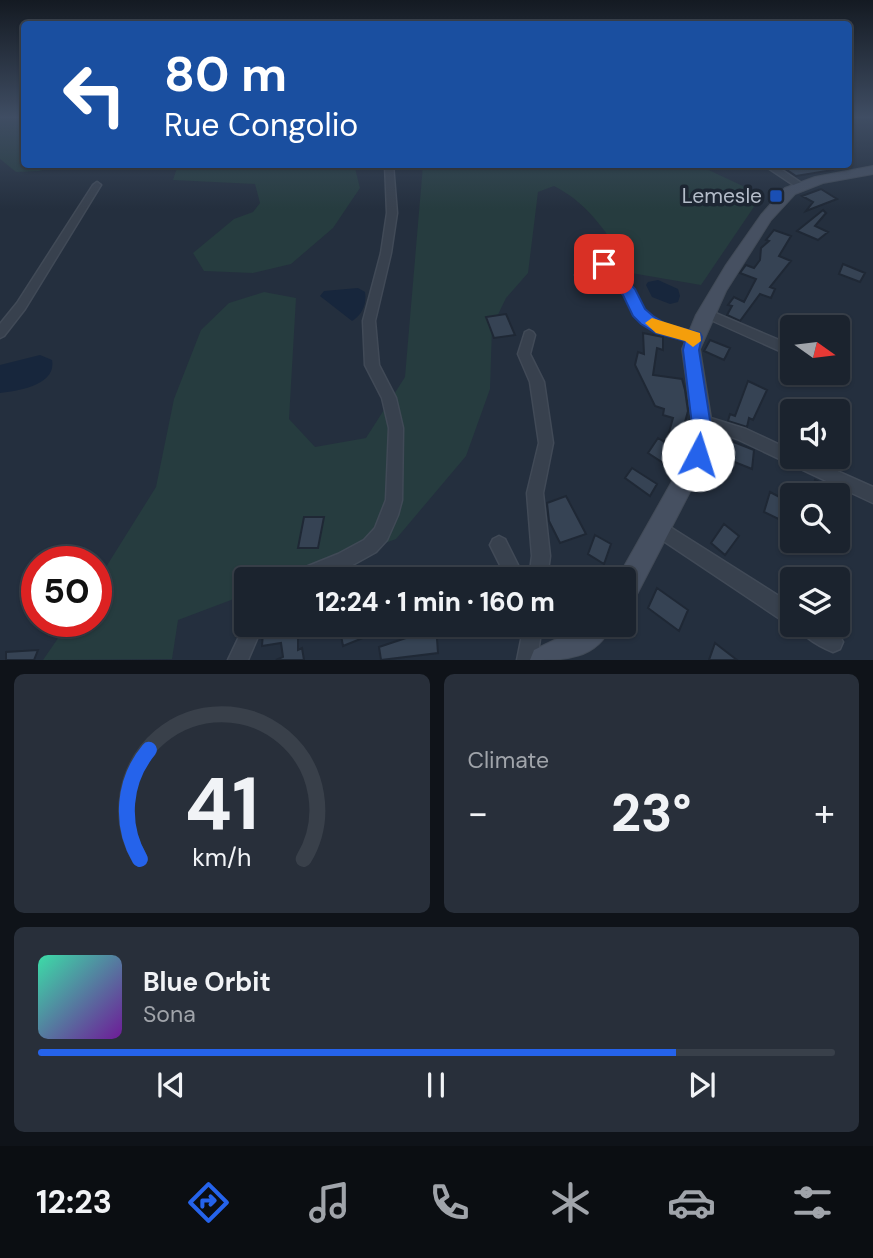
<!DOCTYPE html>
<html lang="en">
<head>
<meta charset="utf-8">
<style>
	body { margin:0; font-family:"DM Sans",sans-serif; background:#282f3a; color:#f1f3f6; height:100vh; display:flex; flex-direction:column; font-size:26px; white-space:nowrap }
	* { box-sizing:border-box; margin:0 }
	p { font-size:23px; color:#a0a4aa }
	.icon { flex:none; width:38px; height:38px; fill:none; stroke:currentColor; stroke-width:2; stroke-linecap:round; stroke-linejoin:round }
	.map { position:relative; height:660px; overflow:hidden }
	.details { display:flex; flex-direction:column; gap:14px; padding:14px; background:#0f1319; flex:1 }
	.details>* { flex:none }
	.hud { position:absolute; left:21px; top:21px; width:831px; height:147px; border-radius:7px; box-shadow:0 2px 5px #0004,0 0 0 2px #39404a; background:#1a4fa0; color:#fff; overflow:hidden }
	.needle { width:46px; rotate:104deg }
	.controls { position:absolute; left:780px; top:315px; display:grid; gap:14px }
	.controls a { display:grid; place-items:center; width:70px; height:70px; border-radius:7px; background:#1b232e; box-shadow:0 2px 5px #0004,0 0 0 2px #39404a; font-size:35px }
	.speed { position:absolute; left:21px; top:546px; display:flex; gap:14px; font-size:35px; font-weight:700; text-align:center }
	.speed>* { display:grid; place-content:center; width:91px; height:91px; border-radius:50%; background:#1b232e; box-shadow:0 2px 5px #0004,0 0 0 2px #39404a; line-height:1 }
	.speed .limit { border:10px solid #d22; background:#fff; color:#111 }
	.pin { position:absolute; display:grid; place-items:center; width:60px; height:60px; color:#fff; margin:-30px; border-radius:14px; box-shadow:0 4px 10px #0006 }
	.me { position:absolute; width:77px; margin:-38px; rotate:5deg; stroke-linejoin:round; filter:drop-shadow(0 0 5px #0008) }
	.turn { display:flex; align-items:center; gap:24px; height:147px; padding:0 28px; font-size:32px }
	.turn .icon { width:91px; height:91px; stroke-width:2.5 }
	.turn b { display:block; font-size:49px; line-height:60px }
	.big { font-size:52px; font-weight:800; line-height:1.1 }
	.details .card { flex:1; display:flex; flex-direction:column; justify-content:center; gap:10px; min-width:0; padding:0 24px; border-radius:10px; background:#282f3a }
	.details .dial { align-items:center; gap:0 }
	.dial svg { height:182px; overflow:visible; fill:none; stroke:#39404a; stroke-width:7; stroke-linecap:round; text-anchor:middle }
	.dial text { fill:#f1f3f6; stroke:none }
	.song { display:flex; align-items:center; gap:21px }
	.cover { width:84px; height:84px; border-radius:10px; background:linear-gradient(135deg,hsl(160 70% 55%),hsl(280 70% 35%)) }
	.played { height:7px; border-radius:4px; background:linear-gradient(90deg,#2563eb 80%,#39404a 80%) }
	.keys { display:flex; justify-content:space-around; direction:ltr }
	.heat { display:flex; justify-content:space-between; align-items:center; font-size:38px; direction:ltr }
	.details .tiles { flex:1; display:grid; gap:14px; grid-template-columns:1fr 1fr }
	.card:last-child { grid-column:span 2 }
	.trip { position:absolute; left:234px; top:567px; width:402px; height:70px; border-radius:7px; background:#1b232e; box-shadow:0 2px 5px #0004,0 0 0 2px #39404a; font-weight:800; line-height:70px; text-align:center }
	.dock { display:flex; height:112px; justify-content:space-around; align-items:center; background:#0b0e12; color:#a0a4aa }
	.dock .icon { width:49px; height:49px }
	.dock .current { color:#2563eb }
	.dock b { font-size:32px; color:#f1f3f6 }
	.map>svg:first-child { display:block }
	.green { fill:#263c3f }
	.water { fill:#17263c }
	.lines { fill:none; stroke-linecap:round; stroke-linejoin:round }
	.stream { stroke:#17263c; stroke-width:2.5 }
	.building { fill:#364354; stroke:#1f2835; stroke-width:2 }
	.street-casing { stroke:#414a57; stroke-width:3 }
	.secondary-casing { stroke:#414a57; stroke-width:2 }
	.street { fill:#38414e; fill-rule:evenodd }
	.secondary { fill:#465061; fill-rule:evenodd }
	.route { fill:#2563eb; stroke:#184099; stroke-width:2 }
	.slow { fill:#f59e0b }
	.transit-dot { fill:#1a4fb4; stroke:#1d2633; stroke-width:2.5 }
	.labels { text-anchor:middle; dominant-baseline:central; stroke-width:7; stroke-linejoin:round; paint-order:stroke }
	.far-poi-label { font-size:21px; fill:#b4bcc9; stroke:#1d2633; text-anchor:end }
</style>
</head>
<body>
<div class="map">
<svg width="873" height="660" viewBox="0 0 873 660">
	<rect width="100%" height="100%" fill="#242f3e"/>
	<!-- green -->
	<path class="green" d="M0 117H24V164L61 165 39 171 16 172 0 159Z
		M354 164 360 188 333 228 291 264 253 273 204 271 193 253 234 219 253 212 260 203 255 184 173 180 178 165Z
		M423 165H698L762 195 701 285 631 273C612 239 590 204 554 186L538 192 528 273 506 298 492 327 490 389 466 456 396 539 287 579H247V594L178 620 172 659 43 660 70 621H96V583L156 487 174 399 201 330 229 303 264 292 296 298 289 419 315 447 366 438 405 377Z"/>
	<!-- water -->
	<path class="water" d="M658 280 678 289 680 296 678 302 670 304 652 297 646 285 648 282Z
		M358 288 365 292C367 304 362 315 352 321L320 296 324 291Z
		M40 355 52 360C57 385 18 391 0 393V365Z"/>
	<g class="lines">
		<!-- stream -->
		<path class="stream" d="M0 117H3"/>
	</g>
	<!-- building -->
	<path class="building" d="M778 164H833V170L796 176Z
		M821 189 837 199 806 211 813 202 802 196Z
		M823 210 826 213 815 226 828 232 818 240 797 231Z
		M774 230 791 236 779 256 791 261 770 287 775 289 771 298 760 294 740 321 727 315 732 306 728 305 734 297 744 302 756 279 740 273 746 265 754 268 760 260 761 248 769 241 766 240Z
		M843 264 865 273 860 282 839 274Z
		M506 314 515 335 494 338 486 317Z
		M643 333 663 337V350L657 348 653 375 682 379 685 390 688 411 685 422 689 424 687 443 671 468 648 453 658 438 666 443 673 418 663 415 664 409 655 406 635 365 638 352 644 354Z
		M710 340 730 348 724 360 704 351Z
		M748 381 767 390 753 420 749 418 747 427 728 421 730 414 735 416Z
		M721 437 754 450 752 469 717 455Z
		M632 468 657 484 650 496 625 478Z
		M815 480 850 497 848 514 838 509V495H812Z
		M770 492 793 504V526L764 512Z
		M566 496 586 534 560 543 549 521 547 503Z
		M304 517H324L318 548H298Z
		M724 524 739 536 725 555 711 543Z
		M595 535 611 544 604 564 588 554Z
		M657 588 688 610 679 631 648 608Z
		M270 625H298V650L302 648 304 660H276L283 657 281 643 262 646 263 632 270 630Z
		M339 625H359L363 638 343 646Z
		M406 625H436L438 653 381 660 379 647 406 638Z
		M715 643 724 650 737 660H709Z
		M38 650 34 660H6V652Z"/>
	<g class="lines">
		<defs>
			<path id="street" d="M385 164H393L397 213 391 253 375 321 379 365 396 398 403 428 402 500 398 515 387 540 376 552 349 567 319 579H288L291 573 338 554 364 540 375 528 386 500 389 428 382 398 365 365 363 321 381 253 387 213Z
				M762 164H773L806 186 804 188H798Z
				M97 182 101 185 25 309 4 336 0 338V324L17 303 93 185Z
				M604 260 608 262 634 290 643 310 651 317 665 325 698 334 700 337 698 340 694 342 657 332 643 323 634 315 625 295 602 268 594 270 591 277 581 279 575 275 582 271 585 264Z
				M706 309 793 346V357L702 316 700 313 702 310Z
				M529 330 533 332 535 335 530 354 544 382 553 443 543 493 550 556 547 579H529L532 556 527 493 539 443 530 382 518 354 525 332Z
				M701 415 746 429 793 451V457H806L873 487V503L737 439 696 425 694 421 696 417Z
				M659 520 793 605V625H794H793L786 623 653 534 651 528 653 522Z
				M499 536 505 539 525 579H507L490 545 493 539Z
				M247 620V625H263L248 660H228Z
				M524 625H542L537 660H517Z
				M798 625C815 625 835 623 843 642L840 649 833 652C821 647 802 637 798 625Z"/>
			<path id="secondary" d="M873 166V174L823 183 795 194 771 220 726 291 700 349 712 423 709 455 634 600 625 604V579H617L688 453 692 423 682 349 696 315 726 265 761 215 785 188 815 177Z
				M578 625H612C596 660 565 660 530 660L534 650 567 634Z"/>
		</defs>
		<!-- street casing -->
		<use href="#street" class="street-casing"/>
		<!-- secondary casing -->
		<use href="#secondary" class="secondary-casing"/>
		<!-- street -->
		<use href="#street" class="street"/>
		<!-- secondary -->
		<use href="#secondary" class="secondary"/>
	</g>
	<!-- sky -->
	<linearGradient id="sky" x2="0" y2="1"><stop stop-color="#141a22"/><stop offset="0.56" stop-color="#3f4d63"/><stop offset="1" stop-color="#3f4d63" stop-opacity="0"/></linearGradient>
	<rect width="873" height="209" fill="url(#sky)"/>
	<!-- route -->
	<path class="route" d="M604 260 609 261 635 289 645 309 653 316 666 324 700 333 702 337 699 350 712 433 705 461 698 464 691 461 688 455 693 433 683 350 685 341 656 333 641 324 633 316 623 295 597 264Z"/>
	<!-- slow -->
	<path class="slow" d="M652 318 700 333 701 341 693 347 685 341 656 333 645 323Z"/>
	<!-- markers -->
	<rect class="transit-dot" x="769" y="189" width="14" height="14" rx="3.5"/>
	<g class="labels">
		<!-- far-poi labels -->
		<g class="far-poi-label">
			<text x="762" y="196">Lemesle</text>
		</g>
	</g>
</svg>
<div class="controls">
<a><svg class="needle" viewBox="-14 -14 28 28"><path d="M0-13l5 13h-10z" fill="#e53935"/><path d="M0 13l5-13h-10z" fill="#a0a4aa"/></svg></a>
<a><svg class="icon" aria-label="sound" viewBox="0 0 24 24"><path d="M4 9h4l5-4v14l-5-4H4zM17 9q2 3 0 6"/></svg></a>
<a><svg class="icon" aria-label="search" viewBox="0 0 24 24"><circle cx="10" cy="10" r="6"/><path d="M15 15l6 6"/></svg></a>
<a><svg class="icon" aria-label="layers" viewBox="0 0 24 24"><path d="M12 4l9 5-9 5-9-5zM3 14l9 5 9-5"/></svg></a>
</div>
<div class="speed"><div class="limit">50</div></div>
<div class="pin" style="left:604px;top:264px;background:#d93025"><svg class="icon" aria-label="arrive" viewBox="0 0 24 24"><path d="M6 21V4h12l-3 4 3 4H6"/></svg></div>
<svg class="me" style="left:698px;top:455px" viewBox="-20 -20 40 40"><circle r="19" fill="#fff"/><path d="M0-13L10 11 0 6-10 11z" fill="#2563eb"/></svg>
<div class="trip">12:24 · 1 min · 160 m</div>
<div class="hud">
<div class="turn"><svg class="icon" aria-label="left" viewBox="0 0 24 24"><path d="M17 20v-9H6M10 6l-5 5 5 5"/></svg><div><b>80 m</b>Rue Congolio</div></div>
</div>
</div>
<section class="details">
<div class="tiles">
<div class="card dial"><svg viewBox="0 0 100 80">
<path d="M14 69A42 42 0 1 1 86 69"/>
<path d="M14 69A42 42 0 0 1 18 21" stroke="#2563eb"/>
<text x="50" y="56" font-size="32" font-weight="700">41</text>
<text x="50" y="72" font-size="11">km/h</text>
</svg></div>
<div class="card"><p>Climate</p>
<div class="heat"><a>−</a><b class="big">23°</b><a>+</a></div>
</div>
<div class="card">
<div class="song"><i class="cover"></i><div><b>Blue Orbit</b><p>Sona</p></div></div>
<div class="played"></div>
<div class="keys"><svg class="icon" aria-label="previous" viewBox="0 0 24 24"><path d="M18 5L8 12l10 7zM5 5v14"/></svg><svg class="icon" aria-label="pause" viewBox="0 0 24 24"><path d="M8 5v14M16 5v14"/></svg><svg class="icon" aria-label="next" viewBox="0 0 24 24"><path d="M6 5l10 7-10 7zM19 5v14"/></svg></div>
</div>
</div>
</section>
<nav class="dock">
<b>12:23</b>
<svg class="icon current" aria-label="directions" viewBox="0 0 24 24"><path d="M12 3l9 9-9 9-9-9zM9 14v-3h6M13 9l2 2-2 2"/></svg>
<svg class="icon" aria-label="music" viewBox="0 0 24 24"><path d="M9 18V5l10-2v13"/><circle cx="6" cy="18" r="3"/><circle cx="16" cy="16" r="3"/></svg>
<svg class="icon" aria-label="phone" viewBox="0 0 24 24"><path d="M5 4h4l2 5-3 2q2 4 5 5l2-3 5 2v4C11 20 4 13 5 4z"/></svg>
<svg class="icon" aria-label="climate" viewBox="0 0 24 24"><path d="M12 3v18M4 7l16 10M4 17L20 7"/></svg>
<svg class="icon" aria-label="car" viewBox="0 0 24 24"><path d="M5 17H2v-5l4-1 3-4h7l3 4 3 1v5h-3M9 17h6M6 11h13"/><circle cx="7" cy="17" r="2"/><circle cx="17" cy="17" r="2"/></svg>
<svg class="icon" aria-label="filters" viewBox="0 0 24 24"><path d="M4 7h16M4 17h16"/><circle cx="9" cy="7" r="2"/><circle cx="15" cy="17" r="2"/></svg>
</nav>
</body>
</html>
